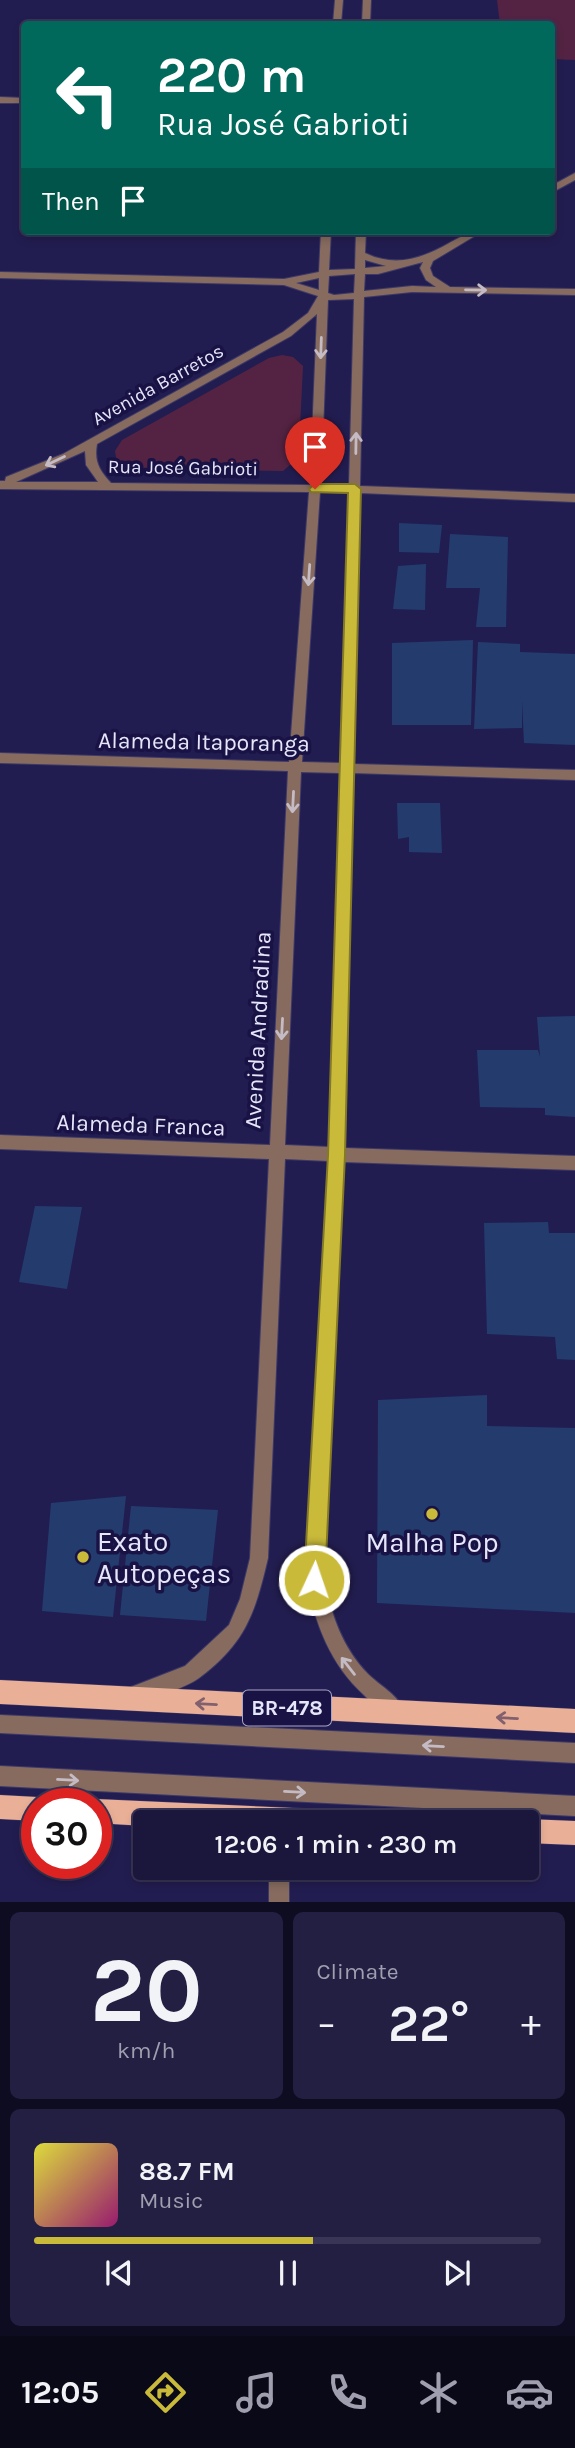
<!DOCTYPE html>
<html lang="en">
<head>
<meta charset="utf-8">
<style>
	body { margin:0; font-family:Karla,sans-serif; background:#231f43; color:#f1f3f6; height:100vh; display:flex; flex-direction:column; font-size:26px; white-space:nowrap }
	* { box-sizing:border-box; margin:0 }
	p { font-size:23px; color:#9f9faf }
	.icon { flex:none; width:38px; height:38px; fill:none; stroke:currentColor; stroke-width:2; stroke-linecap:round; stroke-linejoin:round }
	.map { position:relative; height:1902px; overflow:hidden }
	.side { display:flex; flex-direction:column; gap:10px; padding:10px; background:#0e0c21; flex:1 }
	.side>* { flex:none }
	.hud { position:absolute; left:21px; top:21px; width:534px; height:214px; border-radius:7px; box-shadow:0 4px 10px #0003,0 0 0 2px #383556; background:#00695c; color:#fff; overflow:hidden }
	.speed { position:absolute; left:21px; top:1788px; display:flex; gap:14px; font-size:35px; font-weight:700; text-align:center }
	.speed>* { display:grid; place-content:center; width:91px; height:91px; border-radius:50%; background:#1a163c; box-shadow:0 4px 10px #0003,0 0 0 2px #383556; line-height:1 }
	.speed .limit { border:10px solid #d22; background:#fff; color:#111 }
	.pin { position:absolute; display:grid; place-items:center; width:60px; height:60px; color:#fff; margin:-72px -30px; border-radius:50% 50% 50% 0; rotate:-45deg; box-shadow:0 0 7px #0007 }
	.pin .icon { rotate:45deg }
	.me { position:absolute; width:77px; margin:-38px; rotate:3deg; stroke-linejoin:round; filter:drop-shadow(0 0 5px #0008) }
	.turn { display:flex; align-items:center; gap:24px; height:147px; padding:0 21px; font-size:32px }
	.turn .icon { width:91px; height:91px; stroke-width:2.5 }
	.turn b { display:block; font-size:49px; line-height:60px }
	.then { display:flex; align-items:center; height:66px; padding:0 21px; background:#0003; gap:14px; font-size:26px }
	.big { font-size:52px; font-weight:600; line-height:1.1 }
	.side .widget { flex:1; display:flex; flex-direction:column; justify-content:center; gap:10px; min-width:0; padding:0 24px; border-radius:10px; background:#231f43 }
	.side .dial { align-items:center; gap:0 }
	.dial b { font-size:91px; line-height:1 }
	.song { display:flex; align-items:center; gap:21px }
	.cover { width:84px; height:84px; border-radius:10px; background:linear-gradient(135deg,hsl(60 70% 55%),hsl(320 70% 35%)) }
	.played { height:7px; border-radius:4px; background:linear-gradient(90deg,#c9ba3a 55%,#383556 55%) }
	.keys { display:flex; justify-content:space-around; direction:ltr }
	.heat { display:flex; justify-content:space-between; align-items:center; font-size:38px; direction:ltr }
	.side .tiles { flex:1; display:grid; gap:10px; grid-template-columns:1fr 1fr }
	.widget:last-child { grid-column:span 2 }
	.trip { position:absolute; left:133px; top:1810px; width:406px; height:70px; border-radius:7px; background:#1a163c; box-shadow:0 4px 10px #0003,0 0 0 2px #383556; font-weight:600; line-height:70px; text-align:center }
	.menu { display:flex; height:112px; justify-content:space-around; align-items:center; background:#0a0918; color:#9f9faf }
	.menu .icon { width:49px; height:49px }
	.menu .selected { color:#c9ba3a }
	.menu b { font-size:32px; color:#f1f3f6 }
	.map>svg:first-child { display:block }
	.green { fill:#542343 }
	.building { fill:#233c6d }
	.lines { fill:none; stroke-linecap:round; stroke-linejoin:round }
	.lane-casing { stroke:#3d3968; stroke-width:2 }
	.street-casing { stroke:#3d3968; stroke-width:2 }
	.primary-casing { stroke:#3d3968; stroke-width:1 }
	.lane { fill:#876b5f; fill-rule:evenodd }
	.street { fill:#876b5f; fill-rule:evenodd }
	.primary { fill:#eaaf97; fill-rule:evenodd }
	.oneway { stroke:#c4bbc4 }
	.oneway2 { stroke:#82606e }
	.route { fill:#c9ba3a; stroke:#837926; stroke-width:2 }
	.poi-dot { fill:#c9ba3a; stroke:#191245; stroke-width:2.5 }
	.labels { text-anchor:middle; dominant-baseline:central; stroke-width:7; stroke-linejoin:round; paint-order:stroke }
	.far-street-label { font-size:19px; fill:#e5e6fa; stroke:#191245 }
	.shield { fill:#191245; stroke:#a8a6c4; stroke-width:2 }
	.shield-label { font-size:21px; font-weight:bold; fill:#e5e6fa }
	.street-label { font-size:23px; fill:#e5e6fa; stroke:#191245 }
	.near-poi-label { font-size:28px; fill:#e5e6fa; stroke:#191245; text-anchor:start }
</style>
</head>
<body>
<div class="map">
<svg width="575" height="1902" viewBox="0 0 575 1902">
	<rect width="100%" height="100%" fill="#221d50"/>
	<!-- green -->
	<path class="green" d="M497 0H575V60L551 59V24H500Z
		M282 355 293 357 303 366 299 448 291 464 283 471 151 469 117 463 115 451 122 440 269 358Z"/>
	<!-- building -->
	<path class="building" d="M399 523 442 525 439 553 399 552Z
		M450 534 508 537 506 627H476L480 588H446Z
		M426 564 425 610 393 609 398 566Z
		M473 640 471 725H392V643Z
		M478 642 520 644V652L575 654V745L524 743 522 701V728L474 729Z
		M397 803H440L442 853 409 852V837L398 839Z
		M575 1016V1117L545 1115V1108L480 1107 477 1050H538L540 1057 537 1017Z
		M35 1206 82 1207 67 1289 19 1282Z
		M548 1222 549 1233H575V1360L557 1359 555 1337 487 1334 484 1223Z
		M487 1395V1426L575 1428V1613L377 1603 378 1400Z
		M126 1496 113 1617 42 1611 51 1503Z
		M131 1506 218 1510 206 1621 120 1615Z"/>
	<g class="lines">
		<defs>
			<path id="lane" d="M0 1715 575 1743V1763L0 1733Z
				M0 1766 575 1796V1816L0 1786Z"/>
			<path id="street" d="M335 0H343L341 24H333Z
				M363 0H371L370 24H362Z
				M0 97 24 98V103H0Z
				M575 173V180L551 193V186Z
				M321 231H331L329 270 355 269 356 231H366L365 253C396 268 423 258 451 242 463 236 470 231 483 231L433 261 430 268 433 276 450 287 575 289V295L412 292 364 297 360 486 575 494V502L360 493 354 764 575 770V780L353 773 345 1148 575 1156V1170L344 1162 324 1580C332 1616 342 1647 368 1674 379 1685 398 1695 403 1709L401 1716 394 1718C382 1714 373 1704 364 1695 330 1664 316 1625 306 1580L329 1161 285 1159 268 1558C255 1613 246 1643 199 1678 184 1689 156 1696 138 1703L131 1701 129 1694 131 1687 185 1666 229 1625 240 1599 250 1558 269 1159 0 1149V1135L270 1145 288 771 0 763V753L289 762 309 492 0 489V481H5L6 477 63 454 283 332 308 313 318 296 284 285 0 278V272L284 279 319 272ZM365 260 386 266 365 268ZM423 262 420 268 426 280 436 287 412 286 364 291 365 274H378ZM355 274 354 293 334 295 328 293 329 276ZM319 278V290L296 283ZM354 299 349 485H321L328 300ZM317 314 310 485 111 483C99 470 94 461 97 444L291 336ZM85 451 86 465 98 482H16ZM320 492 349 493 341 763 302 762ZM301 772 340 773 330 1147 285 1145Z
				M269 1867H289V1902H269Z"/>
			<path id="primary" d="M0 1680 575 1709V1733L0 1704Z
				M0 1795 37 1797 46 1800 47 1804H37V1821L0 1819Z
				M96 1799 338 1810 347 1813 350 1822H145V1826L96 1823V1804H87Z
				M527 1819 575 1821V1845L527 1843V1822H520Z"/>
		</defs>
		<!-- lane casing -->
		<use href="#lane" class="lane-casing"/>
		<!-- street casing -->
		<use href="#street" class="street-casing"/>
		<!-- primary casing -->
		<use href="#primary" class="primary-casing"/>
		<!-- lane -->
		<use href="#lane" class="lane"/>
		<!-- street -->
		<use href="#street" class="street"/>
		<!-- primary -->
		<use href="#primary" class="primary"/>
	</g>
	<!-- one-way arrows -->
	<defs><path id="oneway-shaft" d="M-6 0H5M1.5-3L5.5 0L1.5 3" fill="none" stroke-width="1.6" stroke-linecap="round" stroke-linejoin="round" transform="scale(1.75)"/></defs>
	<g class="oneway">
		<use href="#oneway-shaft" transform="translate(476 290) rotate(1)"/>
		<use href="#oneway-shaft" transform="translate(321 348) rotate(92)"/>
		<use href="#oneway-shaft" transform="translate(356 443) rotate(-89)"/>
		<use href="#oneway-shaft" transform="translate(55 461) rotate(155)"/>
		<use href="#oneway-shaft" transform="translate(309 575) rotate(94)"/>
		<use href="#oneway-shaft" transform="translate(293 802) rotate(93)"/>
		<use href="#oneway-shaft" transform="translate(282 1029) rotate(93)"/>
		<use href="#oneway-shaft" transform="translate(348 1666) rotate(-128)"/>
		<use href="#oneway-shaft" transform="translate(433 1746) rotate(-177)"/>
		<use href="#oneway-shaft" transform="translate(68 1780) rotate(3)"/>
		<use href="#oneway-shaft" transform="translate(295 1792) rotate(3)"/>
	</g>
	<g class="oneway2">
		<use href="#oneway-shaft" transform="translate(206 1704) rotate(-177)"/>
		<use href="#oneway-shaft" transform="translate(507 1718) rotate(-177)"/>
	</g>
	<!-- route -->
	<path class="route" d="M315 484H355L361 489 345 1155 325 1580 322 1588 314 1591 307 1588 304 1580 328 1155 348 493 311 492 309 489Z"/>
	<!-- markers -->
	<g class="poi-dot">
		<circle cx="432" cy="1514" r="7"/>
		<circle cx="83" cy="1557" r="7"/>
	</g>
	<g class="labels">
		<!-- far-street labels -->
		<g class="far-street-label">
			<text transform="translate(158 385) rotate(-29)">Avenida Barretos</text>
			<text transform="translate(183 468) rotate(1)">Rua José Gabrioti</text>
		</g>
		<!-- shield labels -->
		<rect class="shield" x="243" y="1690.5" width="88" height="35" rx="5"/>
		<g class="shield-label">
			<text x="287" y="1708">BR-478</text>
		</g>
		<!-- street labels -->
		<g class="street-label">
			<text transform="translate(204 742) rotate(1)">Alameda Itaporanga</text>
			<text transform="translate(258 1030) rotate(-87)">Avenida Andradina</text>
			<text transform="translate(141 1125) rotate(2)">Alameda Franca</text>
		</g>
		<!-- near-poi labels -->
		<g class="near-poi-label">
			<text x="97" y="1541">Exato<tspan x="97" dy="32">Autopeças</tspan></text>
			<text x="432" y="1542" text-anchor="middle">Malha Pop</text>
		</g>
	</g>
</svg>
<div class="speed"><div class="limit">30</div></div>
<div class="pin" style="left:315px;top:489px;background:#d93025"><svg class="icon" aria-label="arrive" viewBox="0 0 24 24"><path d="M6 21V4h12l-3 4 3 4H6"/></svg></div>
<svg class="me" style="left:314px;top:1580px" viewBox="-20 -20 40 40"><circle r="17" fill="#c9ba3a" stroke="#fff" stroke-width="3"/><path d="M0-11L8 9 0 5-8 9z" fill="#fff"/></svg>
<div class="trip">12:06 · 1 min · 230 m</div>
<div class="hud">
<div class="turn"><svg class="icon" aria-label="left" viewBox="0 0 24 24"><path d="M17 20v-9H6M10 6l-5 5 5 5"/></svg><div><b>220 m</b>Rua José Gabrioti</div></div>
<div class="then">Then<svg class="icon" aria-label="arrive" viewBox="0 0 24 24"><path d="M6 21V4h12l-3 4 3 4H6"/></svg></div>
</div>
</div>
<section class="side">
<div class="tiles">
<div class="widget dial"><b>20</b><p>km/h</p></div>
<div class="widget"><p>Climate</p>
<div class="heat"><a>−</a><b class="big">22°</b><a>+</a></div>
</div>
<div class="widget">
<div class="song"><i class="cover"></i><div><b>88.7 FM</b><p>Music</p></div></div>
<div class="played"></div>
<div class="keys"><svg class="icon" aria-label="previous" viewBox="0 0 24 24"><path d="M18 5L8 12l10 7zM5 5v14"/></svg><svg class="icon" aria-label="pause" viewBox="0 0 24 24"><path d="M8 5v14M16 5v14"/></svg><svg class="icon" aria-label="next" viewBox="0 0 24 24"><path d="M6 5l10 7-10 7zM19 5v14"/></svg></div>
</div>
</div>
</section>
<nav class="menu">
<b>12:05</b>
<svg class="icon selected" aria-label="directions" viewBox="0 0 24 24"><path d="M12 3l9 9-9 9-9-9zM9 14v-3h6M13 9l2 2-2 2"/></svg>
<svg class="icon" aria-label="music" viewBox="0 0 24 24"><path d="M9 18V5l10-2v13"/><circle cx="6" cy="18" r="3"/><circle cx="16" cy="16" r="3"/></svg>
<svg class="icon" aria-label="phone" viewBox="0 0 24 24"><path d="M5 4h4l2 5-3 2q2 4 5 5l2-3 5 2v4C11 20 4 13 5 4z"/></svg>
<svg class="icon" aria-label="climate" viewBox="0 0 24 24"><path d="M12 3v18M4 7l16 10M4 17L20 7"/></svg>
<svg class="icon" aria-label="car" viewBox="0 0 24 24"><path d="M5 17H2v-5l4-1 3-4h7l3 4 3 1v5h-3M9 17h6M6 11h13"/><circle cx="7" cy="17" r="2"/><circle cx="17" cy="17" r="2"/></svg>
</nav>
</body>
</html>
